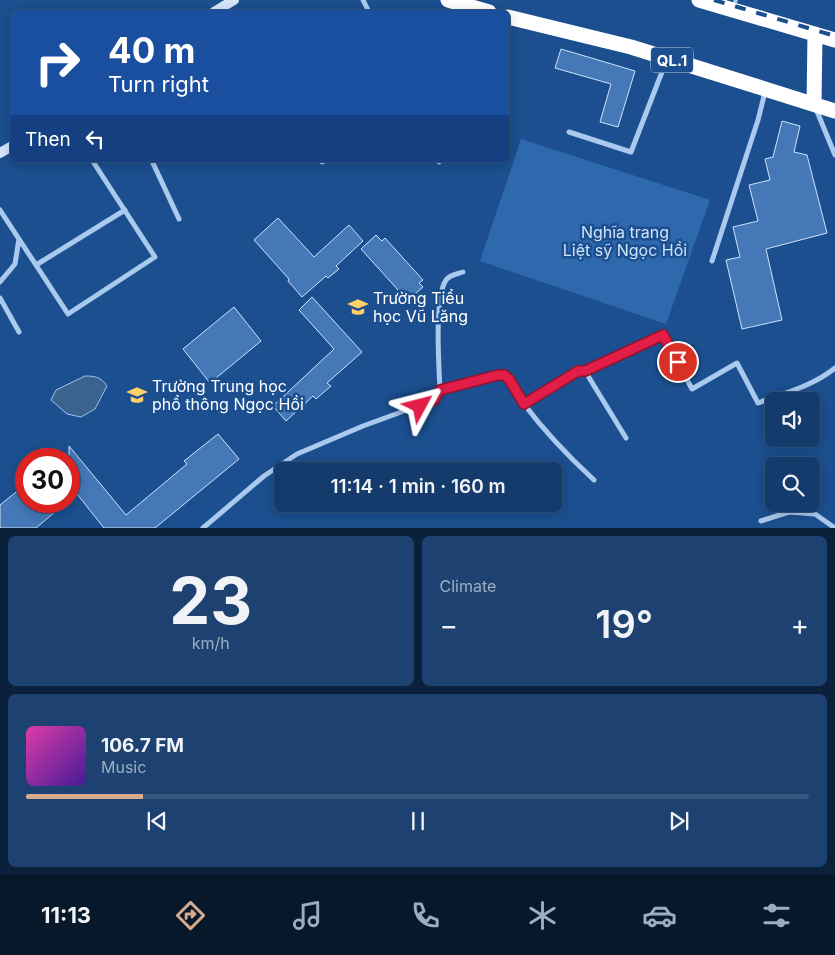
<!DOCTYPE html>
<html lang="en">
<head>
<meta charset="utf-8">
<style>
	body { margin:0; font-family:Inter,sans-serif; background:#1d4271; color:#f1f3f6; height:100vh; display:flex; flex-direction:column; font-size:19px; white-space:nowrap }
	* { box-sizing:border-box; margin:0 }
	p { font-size:16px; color:#9dadc1 }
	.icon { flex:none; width:28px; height:28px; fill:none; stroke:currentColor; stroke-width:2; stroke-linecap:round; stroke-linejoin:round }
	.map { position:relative; height:528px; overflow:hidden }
	.panel { display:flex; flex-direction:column; gap:8px; padding:8px; background:#0b203b; flex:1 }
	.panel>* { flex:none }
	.top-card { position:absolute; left:10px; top:10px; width:500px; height:152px; border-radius:8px; box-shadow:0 2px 12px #0003,0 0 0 1px #33557e; background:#1a4fa0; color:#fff; overflow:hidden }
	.fabs { position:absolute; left:765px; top:392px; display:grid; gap:10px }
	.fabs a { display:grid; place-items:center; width:55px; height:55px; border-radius:8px; background:#143b6b; box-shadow:0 2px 12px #0003,0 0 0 1px #33557e; font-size:25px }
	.speed { position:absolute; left:15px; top:448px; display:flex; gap:10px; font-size:25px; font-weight:700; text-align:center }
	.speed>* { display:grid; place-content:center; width:65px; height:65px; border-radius:50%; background:#143b6b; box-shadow:0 2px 12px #0003,0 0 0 1px #33557e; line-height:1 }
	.speed .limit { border:8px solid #d22; background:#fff; color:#111 }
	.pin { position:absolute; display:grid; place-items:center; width:42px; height:42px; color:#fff; margin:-21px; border:2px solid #fff; border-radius:50%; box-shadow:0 1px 5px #0007 }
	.me { position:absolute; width:55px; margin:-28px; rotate:52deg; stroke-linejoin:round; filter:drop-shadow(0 0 4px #0008) }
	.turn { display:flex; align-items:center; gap:18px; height:105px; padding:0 15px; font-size:22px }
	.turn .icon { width:65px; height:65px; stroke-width:2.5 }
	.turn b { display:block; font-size:35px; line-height:42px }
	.then { display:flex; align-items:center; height:48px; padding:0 15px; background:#0003; gap:10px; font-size:19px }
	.big { font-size:38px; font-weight:600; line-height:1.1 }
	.panel .widget { flex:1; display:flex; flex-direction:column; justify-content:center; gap:8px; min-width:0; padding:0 18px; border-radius:8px; background:#1d4271 }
	.panel .dial { align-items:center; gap:0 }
	.dial b { font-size:65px; line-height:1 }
	.song { display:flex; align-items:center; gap:15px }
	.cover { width:60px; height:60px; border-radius:8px; background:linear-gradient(135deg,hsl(320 70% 55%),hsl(260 70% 35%)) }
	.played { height:5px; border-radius:2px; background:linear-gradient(90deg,#d6ab8b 15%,#33557e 15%) }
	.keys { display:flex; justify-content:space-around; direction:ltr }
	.heat { display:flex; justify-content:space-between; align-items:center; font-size:28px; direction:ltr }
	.panel .tiles { flex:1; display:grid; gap:8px; grid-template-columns:1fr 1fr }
	.widget:last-child { grid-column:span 2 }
	.trip { position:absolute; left:274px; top:462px; width:288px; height:50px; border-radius:8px; background:#143b6b; box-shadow:0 2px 12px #0003,0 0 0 1px #33557e; font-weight:600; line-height:50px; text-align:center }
	.tabs { display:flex; height:80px; justify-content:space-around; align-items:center; background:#08182b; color:#9dadc1 }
	.tabs .icon { width:35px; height:35px }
	.tabs .current { color:#d6ab8b }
	.tabs b { font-size:22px; color:#f1f3f6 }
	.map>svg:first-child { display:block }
	.green { fill:#2e69ad }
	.water { fill:#3c6290; stroke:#9cc4f0 }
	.building { fill:#4478b7; stroke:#cfe3fa }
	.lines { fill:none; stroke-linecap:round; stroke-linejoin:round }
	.lane { stroke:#a9c9ee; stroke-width:4 }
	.street { stroke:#a9c9ee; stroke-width:5 }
	.secondary { stroke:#d6e6fa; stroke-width:10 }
	.highway { stroke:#fff; stroke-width:15 }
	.rail-casing { stroke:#fff; stroke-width:5.5 }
	.rail { stroke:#1b4f8f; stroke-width:4; stroke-dasharray:11; stroke-linecap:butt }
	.route-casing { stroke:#92132f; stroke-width:12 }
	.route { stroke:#e11d48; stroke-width:9 }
	.labels { text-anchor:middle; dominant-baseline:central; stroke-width:5; stroke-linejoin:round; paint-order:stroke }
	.shield { fill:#1b4f8f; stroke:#bbcadd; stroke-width:1 }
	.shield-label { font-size:15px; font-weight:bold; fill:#fff }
	.park-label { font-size:16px; fill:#cfe3fa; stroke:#1b4f8f }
	.poi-label { font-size:16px; fill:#fff; stroke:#1b4f8f; text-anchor:start }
</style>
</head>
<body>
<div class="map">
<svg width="835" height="528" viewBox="0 0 835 528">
	<rect width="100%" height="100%" fill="#1b4f8f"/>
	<!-- green -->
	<path class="green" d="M521 139 710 200 666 324 480 261Z"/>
	<!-- water -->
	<path class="water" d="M85 376C95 376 101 377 107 386L95 409 81 417 67 414 51 400 56 390Z"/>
	<!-- building -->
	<path class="building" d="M561 49 635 71 618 127 600 122 611 84 555 68Z
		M782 121 800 126 794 152 807 155 827 233 766 249 782 320 742 329 726 260 740 257 733 227 758 221 749 185 770 180 765 159 773 157Z
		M278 218 314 257 349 225 363 241 336 266 339 269 328 278 326 276 302 297 288 281 289 279 254 240Z
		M376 235 382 241 385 238 423 280 419 283 423 287 415 294 423 303 408 301 361 249Z
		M312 297 362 352 327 383 331 386 316 399 313 396 286 421 273 406 334 349 299 310Z
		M234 307 261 341 210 383 183 349Z
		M218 434 239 459 155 528H104L77 494 69 501V446L126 515 187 464 184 461Z
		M26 484V501H68L36 528H0V505Z"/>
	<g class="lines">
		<!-- lane -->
		<path class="lane" d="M733 7 736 0"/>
		<!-- street -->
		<path class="street" d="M363 0 369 12
			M816 109 835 155
			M569 132 631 152 667 59
			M438 160 439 162
			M152 161 179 219
			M322 162 326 160
			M0 210 68 314 155 257 92 160
			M712 261 758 120 765 92
			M36 265 125 210
			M0 282 15 264 19 239
			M0 298 19 332
			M585 371 626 438
			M440 390 498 375H504C513 383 518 394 524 404 545 432 568 456 594 480
			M524 404 578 371H585L663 335 692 389 737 363 758 403C784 393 813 386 835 368
			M761 521 789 512 815 514 835 528
			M203 528 264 476 297 454 363 426 434 400 440 390C439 367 434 298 446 280 449 275 457 274 463 272"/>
		<!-- secondary -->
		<path class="secondary" d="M214 12 234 0
			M0 153 12 146"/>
		<!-- highway -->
		<path class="highway" d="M448 0 489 12
			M699 0 835 40
			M508 17 631 47 835 111
			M814 104 815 34"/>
		<defs>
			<path id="rail" d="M714 0 835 36"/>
		</defs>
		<!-- rail casing -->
		<use href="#rail" class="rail-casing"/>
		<!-- rail -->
		<use href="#rail" class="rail"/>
	</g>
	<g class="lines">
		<defs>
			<path id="route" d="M420 406 434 400 440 390 498 375H504L509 379 524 404 578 371H585L663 335 678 362"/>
		</defs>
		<!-- route casing -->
		<use href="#route" class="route-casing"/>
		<!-- route -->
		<use href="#route" class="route"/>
	</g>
	<!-- icons -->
	<defs>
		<symbol id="school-bare" viewBox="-9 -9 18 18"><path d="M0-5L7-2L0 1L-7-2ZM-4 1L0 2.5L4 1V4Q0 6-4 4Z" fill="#ffd166" stroke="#1b4f8f" stroke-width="2.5" paint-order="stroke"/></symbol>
	</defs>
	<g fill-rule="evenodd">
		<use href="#school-bare" x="344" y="293" width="28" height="28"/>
		<use href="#school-bare" x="123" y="381" width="28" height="28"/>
	</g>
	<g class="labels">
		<!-- shield labels -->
		<rect class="shield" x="651" y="47.5" width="42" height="25" rx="4"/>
		<g class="shield-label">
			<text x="672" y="60">QL.1</text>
		</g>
		<!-- park labels -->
		<g class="park-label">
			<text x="625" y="232">Nghĩa trang<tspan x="625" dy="18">Liệt sỹ Ngọc Hồi</tspan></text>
		</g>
		<!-- poi labels -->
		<g class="poi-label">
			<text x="373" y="298">Trường Tiểu<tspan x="373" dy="18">học Vũ Lăng</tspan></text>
			<text x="152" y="386">Trường Trung học<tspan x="152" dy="18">phổ thông Ngọc Hồi</tspan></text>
		</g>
	</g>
</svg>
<div class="fabs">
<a><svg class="icon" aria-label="sound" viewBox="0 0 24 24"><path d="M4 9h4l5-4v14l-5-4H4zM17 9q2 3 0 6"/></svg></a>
<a><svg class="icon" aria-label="search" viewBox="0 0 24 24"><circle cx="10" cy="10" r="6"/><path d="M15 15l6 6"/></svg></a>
</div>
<div class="speed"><div class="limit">30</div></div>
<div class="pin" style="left:678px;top:362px;background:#d93025"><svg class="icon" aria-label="arrive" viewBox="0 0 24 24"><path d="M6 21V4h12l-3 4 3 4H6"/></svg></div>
<svg class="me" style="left:420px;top:406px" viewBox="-20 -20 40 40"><path d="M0-17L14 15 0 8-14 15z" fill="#e11d48" stroke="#fff" stroke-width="4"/></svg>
<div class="trip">11:14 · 1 min · 160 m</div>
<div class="top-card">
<div class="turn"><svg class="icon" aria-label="right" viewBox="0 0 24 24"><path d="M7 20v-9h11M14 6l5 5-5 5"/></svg><div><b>40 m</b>Turn right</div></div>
<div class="then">Then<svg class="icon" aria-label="left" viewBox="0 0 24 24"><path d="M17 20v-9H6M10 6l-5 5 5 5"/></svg></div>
</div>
</div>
<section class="panel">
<div class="tiles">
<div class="widget dial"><b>23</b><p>km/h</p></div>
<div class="widget"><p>Climate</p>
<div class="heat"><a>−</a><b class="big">19°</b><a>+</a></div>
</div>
<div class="widget">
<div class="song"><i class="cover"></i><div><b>106.7 FM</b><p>Music</p></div></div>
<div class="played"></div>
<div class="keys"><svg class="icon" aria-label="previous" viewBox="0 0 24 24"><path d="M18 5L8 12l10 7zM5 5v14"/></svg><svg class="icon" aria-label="pause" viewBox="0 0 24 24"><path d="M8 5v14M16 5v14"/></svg><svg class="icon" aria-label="next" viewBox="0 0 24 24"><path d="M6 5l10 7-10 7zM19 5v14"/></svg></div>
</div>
</div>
</section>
<nav class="tabs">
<b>11:13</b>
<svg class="icon current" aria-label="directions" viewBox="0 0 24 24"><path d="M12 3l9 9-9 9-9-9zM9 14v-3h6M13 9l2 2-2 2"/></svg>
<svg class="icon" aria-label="music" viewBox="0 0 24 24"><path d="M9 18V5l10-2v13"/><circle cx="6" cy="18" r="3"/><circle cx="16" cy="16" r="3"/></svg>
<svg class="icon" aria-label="phone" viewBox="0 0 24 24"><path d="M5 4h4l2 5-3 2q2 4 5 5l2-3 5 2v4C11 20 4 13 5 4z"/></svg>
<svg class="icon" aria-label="climate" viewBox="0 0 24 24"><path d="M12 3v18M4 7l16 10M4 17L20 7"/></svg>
<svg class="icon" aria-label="car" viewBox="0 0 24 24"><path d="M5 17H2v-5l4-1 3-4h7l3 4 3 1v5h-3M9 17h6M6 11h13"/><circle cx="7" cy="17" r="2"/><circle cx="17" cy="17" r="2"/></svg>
<svg class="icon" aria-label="filters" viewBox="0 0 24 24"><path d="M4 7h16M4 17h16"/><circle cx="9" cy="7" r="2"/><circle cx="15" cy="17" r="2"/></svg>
</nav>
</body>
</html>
